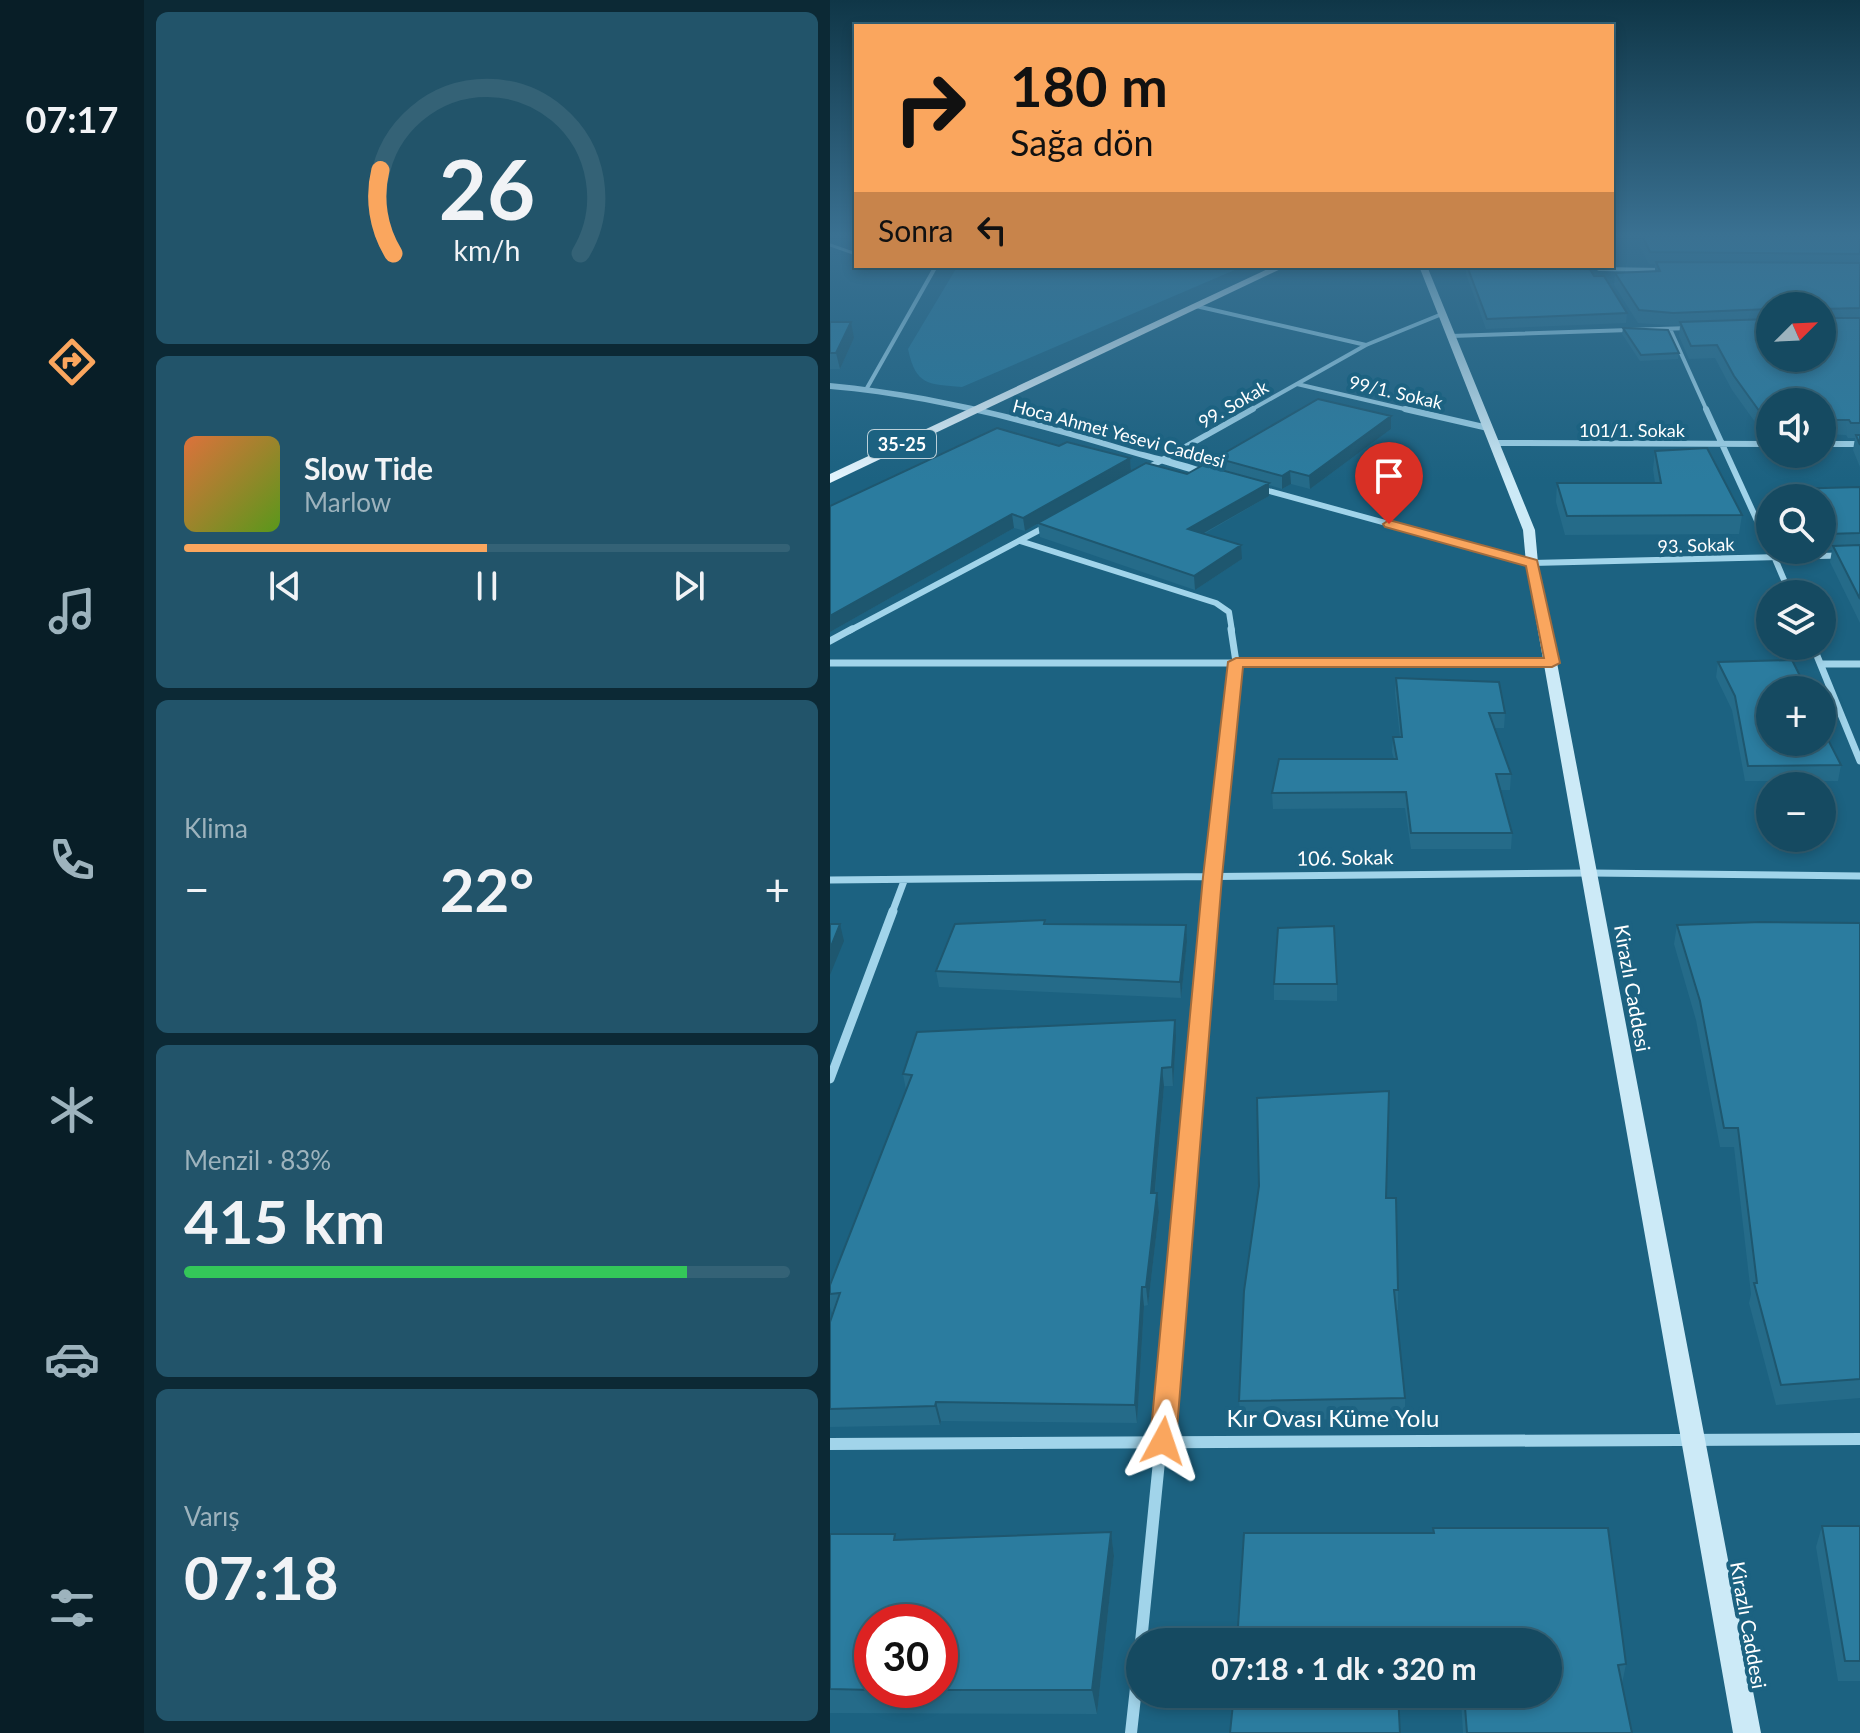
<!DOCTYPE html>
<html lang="tr">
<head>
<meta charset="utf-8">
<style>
	body { margin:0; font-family:Lato,sans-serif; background:#22546a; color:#f1f3f6; height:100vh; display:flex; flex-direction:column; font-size:30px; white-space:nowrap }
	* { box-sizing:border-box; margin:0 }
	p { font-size:26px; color:#9db3bd }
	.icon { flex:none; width:44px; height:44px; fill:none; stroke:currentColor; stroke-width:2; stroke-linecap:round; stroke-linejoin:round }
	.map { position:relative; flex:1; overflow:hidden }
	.panel { display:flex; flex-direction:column; gap:12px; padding:12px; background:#0c2935; width:686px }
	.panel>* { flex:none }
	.banner { position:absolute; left:24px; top:24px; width:760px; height:244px; border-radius:0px; box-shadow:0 4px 12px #0003,0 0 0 2px #346276; background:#faa65e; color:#111; overflow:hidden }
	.needle { width:52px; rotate:66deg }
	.tools { position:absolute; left:926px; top:292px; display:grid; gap:16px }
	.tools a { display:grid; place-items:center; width:80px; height:80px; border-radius:50%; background:#154a61; box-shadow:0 4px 12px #0003,0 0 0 2px #346276; font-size:40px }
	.speed { position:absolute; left:24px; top:1604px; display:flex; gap:16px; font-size:40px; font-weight:700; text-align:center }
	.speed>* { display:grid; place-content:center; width:104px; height:104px; border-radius:50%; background:#154a61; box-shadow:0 4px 12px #0003,0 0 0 2px #346276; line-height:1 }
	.speed .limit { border:12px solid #d22; background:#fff; color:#111 }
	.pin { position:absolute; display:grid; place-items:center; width:68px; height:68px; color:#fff; margin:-82px -34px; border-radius:50% 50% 50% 0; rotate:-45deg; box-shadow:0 0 8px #0007 }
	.pin .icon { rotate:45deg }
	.me { position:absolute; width:88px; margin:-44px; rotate:5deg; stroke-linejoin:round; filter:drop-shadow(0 0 6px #0008) }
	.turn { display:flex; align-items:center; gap:28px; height:168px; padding:0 24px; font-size:36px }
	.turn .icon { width:104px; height:104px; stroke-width:2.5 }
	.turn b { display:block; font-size:56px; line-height:68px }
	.then { display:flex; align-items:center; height:76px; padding:0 24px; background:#0003; gap:16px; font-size:30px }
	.big { font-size:60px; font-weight:700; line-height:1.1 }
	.panel .tile { flex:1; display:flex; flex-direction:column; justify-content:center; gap:12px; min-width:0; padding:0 28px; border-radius:12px; background:#22546a }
	.panel .dial { align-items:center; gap:0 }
	.dial svg { height:208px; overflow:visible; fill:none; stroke:#346276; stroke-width:7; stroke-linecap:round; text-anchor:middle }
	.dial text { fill:#f1f3f6; stroke:none }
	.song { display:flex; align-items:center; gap:24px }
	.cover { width:96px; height:96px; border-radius:12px; background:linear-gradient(135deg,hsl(20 70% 55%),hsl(90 70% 35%)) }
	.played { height:8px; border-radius:4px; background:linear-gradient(90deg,#faa65e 50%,#346276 50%) }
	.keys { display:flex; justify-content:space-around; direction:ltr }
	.heat { display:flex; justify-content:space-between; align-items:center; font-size:44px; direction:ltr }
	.charge { height:12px; border-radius:6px; background:linear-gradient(90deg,#34c759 83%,#346276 0) }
	.trip { position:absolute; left:296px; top:1628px; width:436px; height:80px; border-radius:40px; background:#154a61; box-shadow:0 4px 12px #0003,0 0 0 2px #346276; font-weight:700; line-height:80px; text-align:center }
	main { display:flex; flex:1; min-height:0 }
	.tab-bar { display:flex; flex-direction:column; width:144px; justify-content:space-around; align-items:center; background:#081e27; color:#9db3bd }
	.tab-bar .icon { width:56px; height:56px }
	.tab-bar .on { color:#faa65e }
	.tab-bar b { font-size:36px; color:#f1f3f6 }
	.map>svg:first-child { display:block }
	.green { fill:#25779a }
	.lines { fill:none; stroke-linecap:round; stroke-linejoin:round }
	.service { stroke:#a1d4ea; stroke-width:3 }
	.minor-far4 { stroke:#a1d4ea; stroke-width:4 }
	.minor-far3 { stroke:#a1d4ea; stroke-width:6 }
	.minor-far2 { stroke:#a1d4ea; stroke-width:7 }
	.minor-far1 { stroke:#a1d4ea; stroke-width:9 }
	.minor { stroke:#a1d4ea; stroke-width:12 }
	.tertiary { fill:#a1d4ea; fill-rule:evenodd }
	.secondary { fill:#cceaf7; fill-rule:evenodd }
	.primary { fill:#e4f5fe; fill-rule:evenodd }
	.wall { fill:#256b89; fill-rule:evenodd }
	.shaded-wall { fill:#1e576f }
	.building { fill:#2b7c9f; stroke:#1e576f; stroke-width:2 }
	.route { fill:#faa65e; stroke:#a26c3d; stroke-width:2 }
	.labels { text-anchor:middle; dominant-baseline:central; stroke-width:8; stroke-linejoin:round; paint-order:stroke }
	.far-street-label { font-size:18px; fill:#fff; stroke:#1c6281 }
	.shield { fill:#1c6281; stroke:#bbd0d9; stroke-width:2 }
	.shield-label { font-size:18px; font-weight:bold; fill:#fff }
	.street-label { font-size:20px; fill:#fff; stroke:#1c6281 }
	.near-street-label { font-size:24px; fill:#fff; stroke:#1c6281 }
</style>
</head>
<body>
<main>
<nav class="tab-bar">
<b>07:17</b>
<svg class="icon on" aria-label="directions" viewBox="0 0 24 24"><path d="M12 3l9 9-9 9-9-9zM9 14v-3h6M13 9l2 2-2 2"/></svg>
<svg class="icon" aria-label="music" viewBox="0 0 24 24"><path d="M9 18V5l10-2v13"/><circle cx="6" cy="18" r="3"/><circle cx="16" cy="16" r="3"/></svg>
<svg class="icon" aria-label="phone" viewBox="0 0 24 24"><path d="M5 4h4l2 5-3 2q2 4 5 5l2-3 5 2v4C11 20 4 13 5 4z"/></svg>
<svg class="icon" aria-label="climate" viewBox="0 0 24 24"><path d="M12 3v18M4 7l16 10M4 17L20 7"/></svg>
<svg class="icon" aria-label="car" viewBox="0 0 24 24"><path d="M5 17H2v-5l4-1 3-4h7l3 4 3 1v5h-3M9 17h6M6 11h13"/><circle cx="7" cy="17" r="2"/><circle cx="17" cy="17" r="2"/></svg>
<svg class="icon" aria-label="filters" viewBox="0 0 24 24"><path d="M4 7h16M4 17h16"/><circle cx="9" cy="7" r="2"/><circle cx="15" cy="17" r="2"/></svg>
</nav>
<section class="panel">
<div class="tile dial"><svg viewBox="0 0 100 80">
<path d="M14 69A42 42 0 1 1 86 69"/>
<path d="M14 69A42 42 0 0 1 9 37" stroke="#faa65e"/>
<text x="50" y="56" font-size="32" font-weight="700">26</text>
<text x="50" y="72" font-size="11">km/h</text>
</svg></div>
<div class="tile">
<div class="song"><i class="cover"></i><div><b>Slow Tide</b><p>Marlow</p></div></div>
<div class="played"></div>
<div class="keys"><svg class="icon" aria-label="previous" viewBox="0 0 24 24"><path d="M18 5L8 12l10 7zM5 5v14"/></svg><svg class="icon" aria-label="pause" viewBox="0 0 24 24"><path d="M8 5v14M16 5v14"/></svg><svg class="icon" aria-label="next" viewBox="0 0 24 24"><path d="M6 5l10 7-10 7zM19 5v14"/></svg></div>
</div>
<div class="tile"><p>Klima</p>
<div class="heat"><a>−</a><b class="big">22°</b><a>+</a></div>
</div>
<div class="tile"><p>Menzil · 83%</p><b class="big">415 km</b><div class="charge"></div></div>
<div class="tile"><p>Varış</p><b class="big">07:18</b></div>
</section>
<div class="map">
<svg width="1030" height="1733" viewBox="0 0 1030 1733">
	<rect width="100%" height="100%" fill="#1c6281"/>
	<!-- green -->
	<path class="green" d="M414 266 132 387C98 384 86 386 78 349L127 267Z"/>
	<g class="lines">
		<!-- service -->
		<path class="service" d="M0 245 26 254"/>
		<!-- minor-far4 -->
		<path class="minor-far4" d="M769 269 833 270
			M366 306 536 345
			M841 331 877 411
			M621 336 859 328
			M467 384 583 411
			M37 388 106 266
			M419 411 536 345 612 314"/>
		<!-- minor-far3 -->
		<path class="minor-far3" d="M575 409 658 428
			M876 409 940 549
			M664 443 940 444
			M992 444H1030
			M316 469 423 409
			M190 541 386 603 399 612 402 631
			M943 554 960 594
			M702 563 1030 555
			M19 631 217 526"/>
		<!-- minor-far2 -->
		<path class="minor-far2" d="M0 641 22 629
			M983 646 1030 761
			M0 663H722
			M991 664H1030
			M0 880 760 873 1030 876
			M62 913 74 881
			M379 913 406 662 401 629"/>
		<!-- minor-far1 -->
		<path class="minor-far1" d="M0 1079 63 911
			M348 1273 379 911"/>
		<!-- minor -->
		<path class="minor" d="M0 1444 1030 1439
			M311 1642 348 1271
			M301 1733 310 1652"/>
		<!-- tertiary -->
		<path class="tertiary" d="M0 383C105 393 204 419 305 450 327 456 368 464 386 475L378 477C253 441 130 400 0 389Z
			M424 484 706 561 707 563 706 565H698L421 489 419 487Z"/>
		<!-- secondary -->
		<path class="secondary" d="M589 266H597L705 530 708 563 931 1733H903L696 563 693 530Z"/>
		<!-- primary -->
		<path class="primary" d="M444 266H457L0 483V474Z"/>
	</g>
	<!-- wall -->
	<path class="wall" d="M17 237H26V241H18Z
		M811 237H1030V467L1023 450 1025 438H1018L1016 435 992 434V402H940V434L933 433 902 390 885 358 859 359 849 336 850 326 808 323 784 285 785 273 825 271V264H819L810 247ZM940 306H992V358H940Z
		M636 266H758L764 276 797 313 796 323 656 329 636 274Z
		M0 322 24 338 10 369H0Z
		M793 328 849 353 848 359 810 361 792 334Z
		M561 429 480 489 461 484 452 489 439 485V496L374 534 412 559 365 590 210 537 208 524 195 531 184 528 0 632 229 446 300 458 301 471 357 474 386 469V458Z
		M825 451 912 515 909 534 735 535 726 502 727 483H825L823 469Z
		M1030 487V623L1000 562 1002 550H994L992 545V498H957L959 489Z
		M888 662 993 730 1011 765 1008 781H915L902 710 886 677Z
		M566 678 675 713 674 728H665L681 774 680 790H670L682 833 681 849H581L575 808 443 809 442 793 564 759 562 752 563 737H570L565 693Z
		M215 920 216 924 357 942 351 998 109 987 106 971Z
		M1030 923V1398L946 1405 919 1303 921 1294 904 1147H890L866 1020 844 944 847 925Z
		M444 984H507V1001L444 1000Z
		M346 1038 343 1086H334L325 1193H327L329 1212 318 1305 314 1306 307 1423 111 1421 110 1425 0 1427V1322L3 1313H2L0 1307V1285L76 1090 73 1074Z
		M556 1198 568 1290V1310H566L575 1398V1418L411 1421 409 1401Z
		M992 1526H1030V1681H1008L986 1547Z
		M281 1532 284 1556 267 1714 0 1713V1534L67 1540Z
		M718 1642 796 1664 792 1684 802 1733H633L631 1700 568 1696 404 1694H718Z"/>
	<!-- shaded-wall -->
	<path class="shaded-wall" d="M21 322 24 338 10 369 6 353Z
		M561 416V429L480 489 479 476Z
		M300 458 301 471 195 531 193 518Z
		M460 471 461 484 452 489V476Z
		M439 483V496L358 542V529Z
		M182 514 184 528 0 632V616Z
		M411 545 412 559 365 590 364 576Z
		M10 924 14 941 0 975V949Z
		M356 925 357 942 351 998 350 982Z
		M345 1020 346 1038 343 1086 342 1067Z
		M332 1068 334 1086 323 1212 321 1193Z
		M327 1193 329 1212 318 1305 316 1287Z
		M312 1287 314 1306 307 1423 305 1405Z
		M106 1402 111 1421 110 1425 105 1406Z
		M281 1532 284 1556 267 1714 262 1690Z"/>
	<!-- building -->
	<path class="building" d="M813 237H1030V254L820 252Z
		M826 262 1030 263V308L992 309V306H940V309L843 313 809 310 785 273 830 271Z
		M637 266H758L764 276H774L797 313 657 319Z
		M992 316 994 318H1030V423H1021L1019 420H992V402H940V419H935L904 376 887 345 861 346 850 322 940 319V358H992Z
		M0 322H21L6 353H0Z
		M793 328 838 330 849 353 811 355Z
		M488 399 561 416 479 476 460 471 452 476 386 458Z
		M167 428 229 446 237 442 300 458 193 518 182 514 0 616V506Z
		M1026 435H1030V445Z
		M877 448 912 515 737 516 727 483H831L825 451Z
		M316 463 357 474 373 465 439 483 358 529 411 545 364 576 208 523Z
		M1030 487V533L997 534 992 523V498H966L959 489Z
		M1030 545V599L1003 546Z
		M962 660 977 690H940V742H992V724L993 730 1011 765 918 766 905 696 888 662Z
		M566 678 669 682 675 713H659L681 774H666L682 833H581L576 792 442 793 449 759H567L563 737H572Z
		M215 920 214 924 356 925 350 982 106 971 125 924Z
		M931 922 1030 923V1379L951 1385 924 1283H927L908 1128H894L870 1001 847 925Z
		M0 924H10L0 949Z
		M504 926 507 984H444L448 928Z
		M345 1020 342 1067 332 1068 321 1193H327L316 1287H312L305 1405 106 1402 105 1406 0 1409V1322L10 1293 0 1294V1285L82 1075 73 1074 87 1032Z
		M559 1091 556 1198H566L568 1290H564L575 1398 409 1401 414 1291 429 1186 427 1098Z
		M992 1526H1030V1661H1015Z
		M603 1528H778L796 1664 788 1665 802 1733H637L634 1694H718V1642H407L414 1533H604Z
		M281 1532 262 1690H110V1622H42V1690L0 1689V1534H65L64 1540Z
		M404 1694H568L570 1733H400Z"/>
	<!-- sky -->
	<linearGradient id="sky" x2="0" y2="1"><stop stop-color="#0f3647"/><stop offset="0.49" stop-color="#3a7192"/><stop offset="1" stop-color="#3a7192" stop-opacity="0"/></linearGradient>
	<rect width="1030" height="480" fill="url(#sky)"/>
	<!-- route -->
	<path class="route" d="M559 520 707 560 730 663 722 667H413L392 877 346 1441 342 1449 333 1452 324 1449 320 1441 373 877 398 662 406 658H714L696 566 555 527 553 524Z"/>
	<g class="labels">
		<!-- far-street labels -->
		<g class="far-street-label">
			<text transform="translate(566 392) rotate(13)">99/1. Sokak</text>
			<text transform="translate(403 404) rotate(-30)">99. Sokak</text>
			<text x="802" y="430">101/1. Sokak</text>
			<text transform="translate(289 433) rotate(15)">Hoca Ahmet Yesevi Caddesi</text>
			<text transform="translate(866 545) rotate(-2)">93. Sokak</text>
		</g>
		<!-- shield labels -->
		<rect class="shield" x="38" y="430" width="68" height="28" rx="6"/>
		<g class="shield-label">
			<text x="72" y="444">35-25</text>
		</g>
		<!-- street labels -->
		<g class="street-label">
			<text transform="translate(515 857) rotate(-1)">106. Sokak</text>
			<text transform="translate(803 988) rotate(80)">Kirazlı Caddesi</text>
			<text transform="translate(919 1625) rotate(80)">Kirazlı Caddesi</text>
		</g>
		<!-- near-street labels -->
		<g class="near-street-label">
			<text x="503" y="1417">Kır Ovası Küme Yolu</text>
		</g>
	</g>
</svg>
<div class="tools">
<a><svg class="needle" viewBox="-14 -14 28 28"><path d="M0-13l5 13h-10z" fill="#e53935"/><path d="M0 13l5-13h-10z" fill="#9db3bd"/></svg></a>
<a><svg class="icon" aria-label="sound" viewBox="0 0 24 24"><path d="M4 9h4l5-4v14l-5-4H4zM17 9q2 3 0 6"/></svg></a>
<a><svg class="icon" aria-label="search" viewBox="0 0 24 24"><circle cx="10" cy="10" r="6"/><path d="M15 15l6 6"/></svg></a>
<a><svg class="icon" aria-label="layers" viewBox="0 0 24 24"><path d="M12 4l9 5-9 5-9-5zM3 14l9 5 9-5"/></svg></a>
<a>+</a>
<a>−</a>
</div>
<div class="speed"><div class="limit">30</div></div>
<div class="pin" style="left:559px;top:524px;background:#d93025"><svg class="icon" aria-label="arrive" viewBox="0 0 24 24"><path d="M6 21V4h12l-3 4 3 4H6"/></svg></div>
<svg class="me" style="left:333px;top:1441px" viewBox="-20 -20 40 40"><path d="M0-17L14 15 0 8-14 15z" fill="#faa65e" stroke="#fff" stroke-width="4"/></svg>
<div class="trip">07:18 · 1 dk · 320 m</div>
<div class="banner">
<div class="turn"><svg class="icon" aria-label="right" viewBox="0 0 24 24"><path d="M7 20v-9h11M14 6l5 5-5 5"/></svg><div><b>180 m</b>Sağa dön</div></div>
<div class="then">Sonra<svg class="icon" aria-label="left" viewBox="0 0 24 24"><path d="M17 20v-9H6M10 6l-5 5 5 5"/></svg></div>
</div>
</div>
</main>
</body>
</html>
